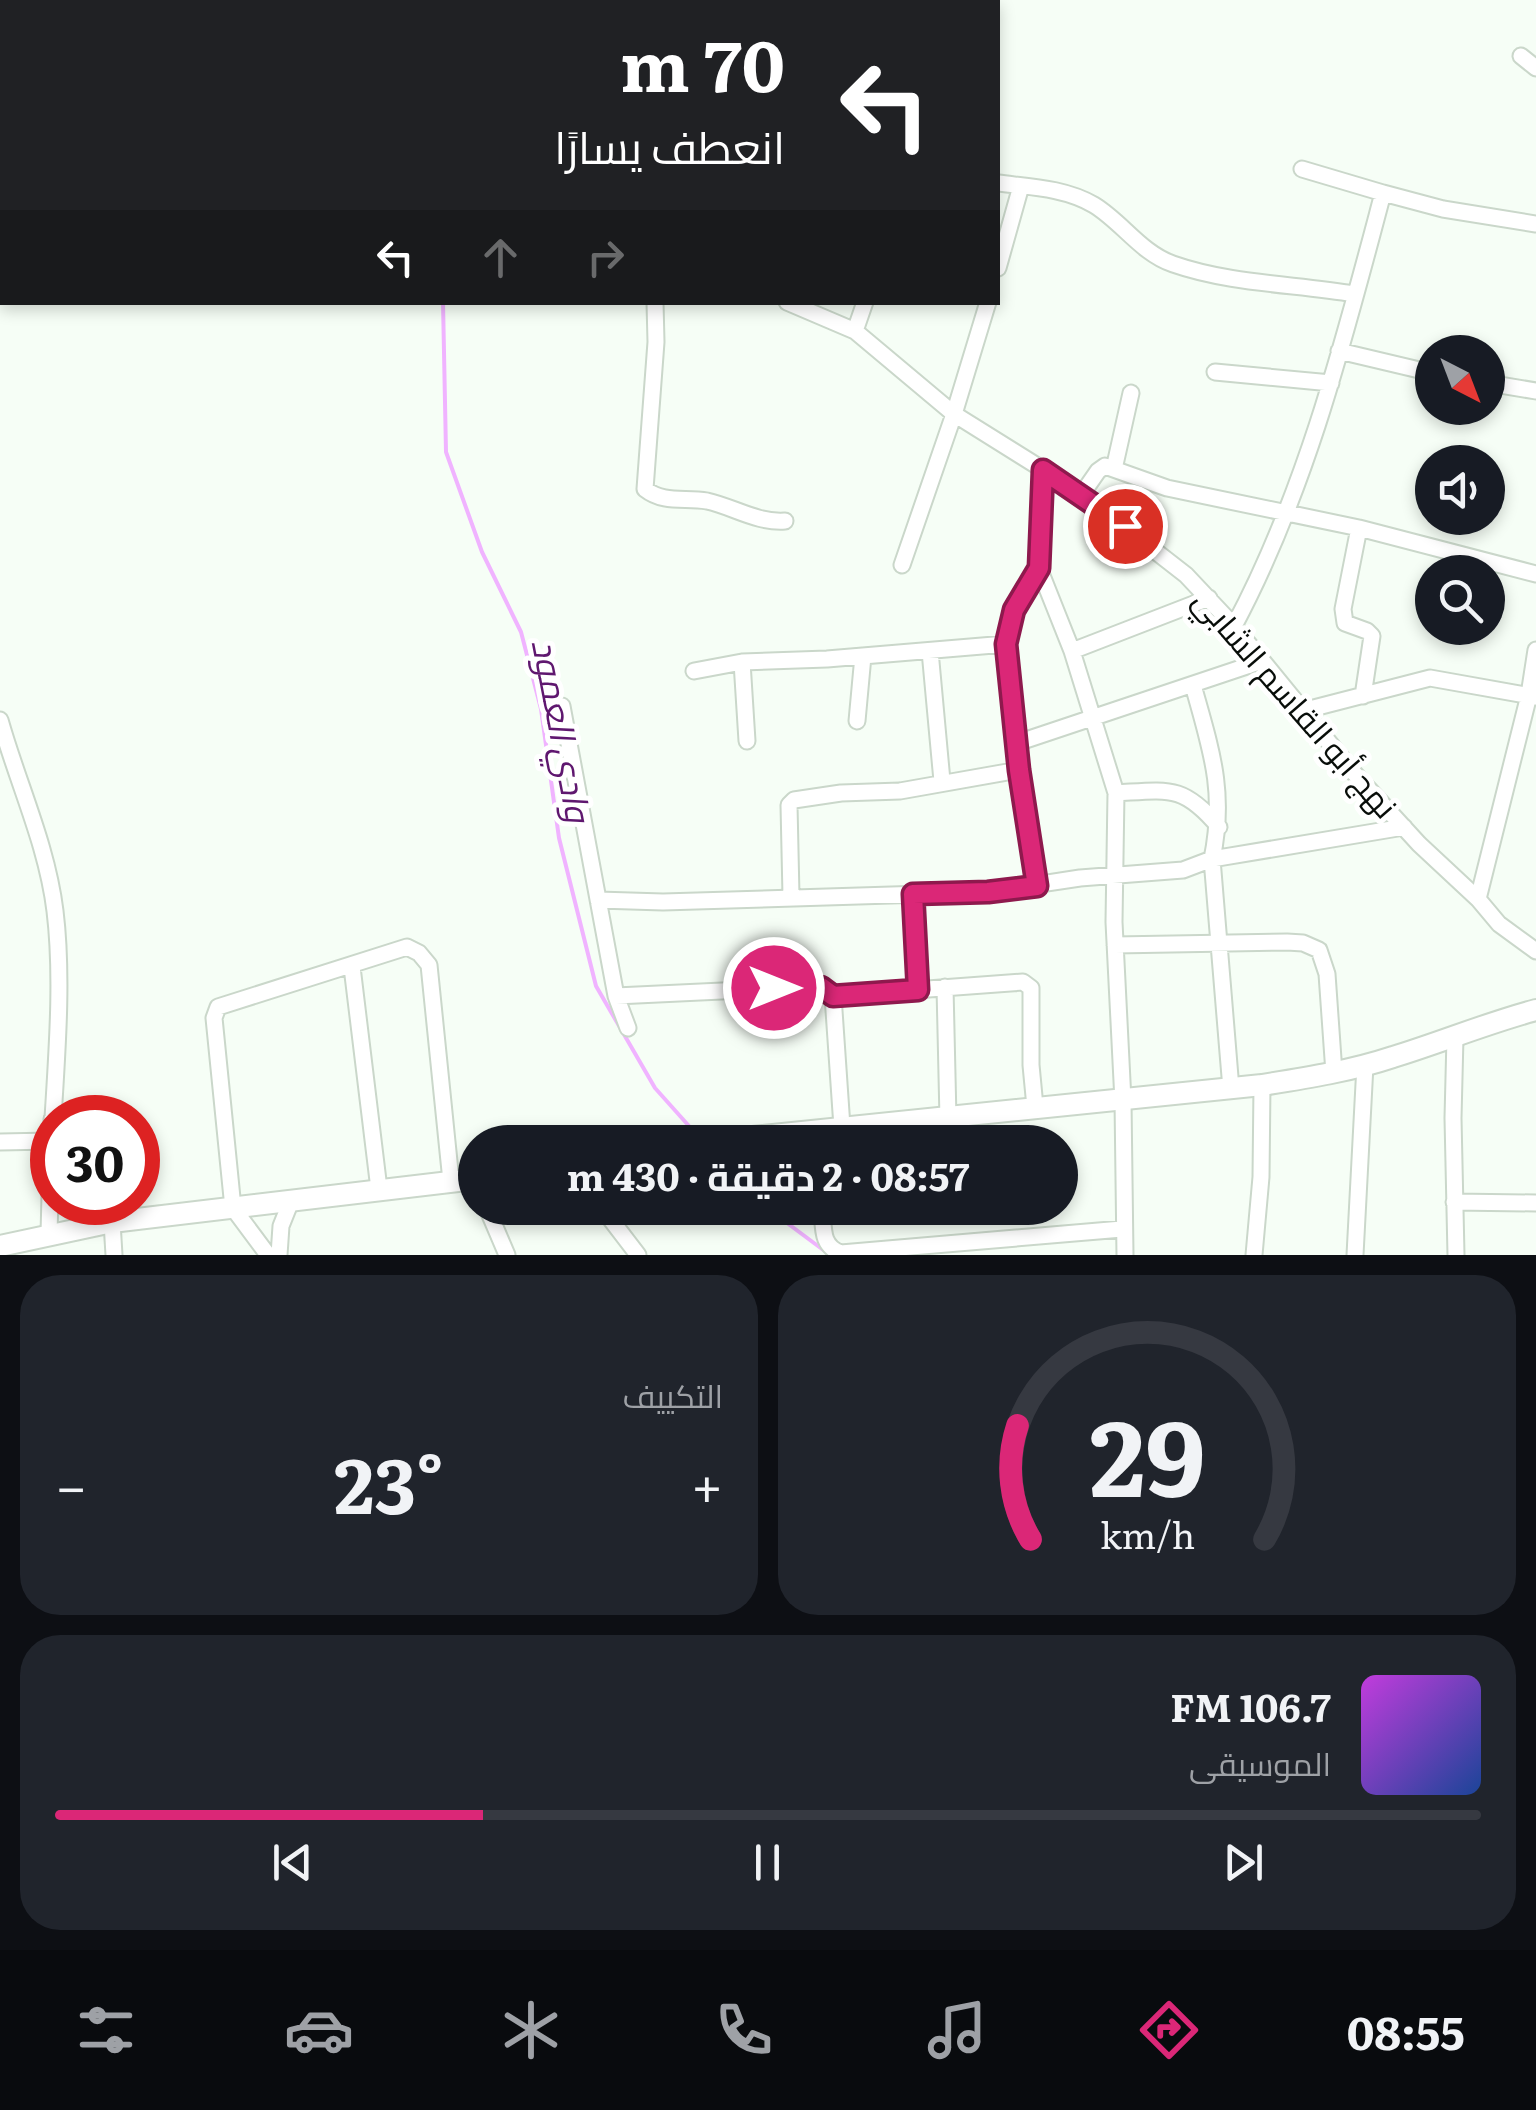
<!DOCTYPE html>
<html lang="ar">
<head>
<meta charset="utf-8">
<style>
	body { margin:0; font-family:Literata,Cairo,serif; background:#20242c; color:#f1f3f6; direction:rtl; height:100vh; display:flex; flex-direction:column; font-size:38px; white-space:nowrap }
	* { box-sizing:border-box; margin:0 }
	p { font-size:32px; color:#9ea1a6 }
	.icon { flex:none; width:55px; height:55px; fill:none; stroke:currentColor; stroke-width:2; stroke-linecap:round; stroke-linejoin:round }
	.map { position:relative; height:1255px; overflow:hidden; direction:ltr }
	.details { display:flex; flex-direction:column; gap:20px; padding:20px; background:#0d0f14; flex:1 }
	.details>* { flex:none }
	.top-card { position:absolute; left:0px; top:0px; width:1000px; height:305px; box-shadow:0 5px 15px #0003; direction:rtl; background:#202124; color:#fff; overflow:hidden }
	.needle { width:65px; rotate:138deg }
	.controls { position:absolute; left:1415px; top:335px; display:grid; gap:20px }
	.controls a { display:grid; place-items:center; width:90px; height:90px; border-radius:50%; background:#171b24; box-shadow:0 5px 15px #0003; font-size:50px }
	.speed { position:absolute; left:30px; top:1095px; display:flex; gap:20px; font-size:50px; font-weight:700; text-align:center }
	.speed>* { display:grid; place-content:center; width:130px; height:130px; border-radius:50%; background:#171b24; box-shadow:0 5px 15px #0003; line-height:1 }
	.speed .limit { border:15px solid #d22; background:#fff; color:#111 }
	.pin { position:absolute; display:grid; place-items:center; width:85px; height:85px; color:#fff; margin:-42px; border:5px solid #fff; border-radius:50%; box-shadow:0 2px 10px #0007 }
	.me { position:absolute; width:110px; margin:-55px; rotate:90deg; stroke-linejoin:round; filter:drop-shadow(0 0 8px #0008) }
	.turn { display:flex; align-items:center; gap:35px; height:210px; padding:0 50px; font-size:45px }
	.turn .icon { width:130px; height:130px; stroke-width:2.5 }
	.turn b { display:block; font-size:70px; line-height:85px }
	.lanes { display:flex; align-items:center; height:95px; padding:0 50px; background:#0003; justify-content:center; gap:50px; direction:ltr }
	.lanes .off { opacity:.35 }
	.big { font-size:75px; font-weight:700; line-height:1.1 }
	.details .widget { flex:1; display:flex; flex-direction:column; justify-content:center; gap:15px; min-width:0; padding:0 35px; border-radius:40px; background:#20242c }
	.details .dial { align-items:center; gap:0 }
	.dial svg { height:260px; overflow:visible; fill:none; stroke:#363941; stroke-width:7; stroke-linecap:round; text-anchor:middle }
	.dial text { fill:#f1f3f6; stroke:none }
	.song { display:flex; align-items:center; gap:30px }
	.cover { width:120px; height:120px; border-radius:15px; background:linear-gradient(135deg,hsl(290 70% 55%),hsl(220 70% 35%)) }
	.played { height:10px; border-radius:5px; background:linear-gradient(90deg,#db2777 30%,#363941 30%) }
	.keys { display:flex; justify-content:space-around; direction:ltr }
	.heat { display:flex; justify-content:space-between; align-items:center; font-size:55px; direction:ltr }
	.details .tiles { flex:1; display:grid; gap:20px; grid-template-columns:1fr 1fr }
	.widget:last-child { grid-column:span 2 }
	.trip { position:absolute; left:458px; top:1125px; width:620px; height:100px; border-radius:50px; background:#171b24; box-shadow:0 5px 15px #0003; font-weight:700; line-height:100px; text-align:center; direction:rtl }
	.tab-bar { display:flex; height:160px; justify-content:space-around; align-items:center; background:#090b0e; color:#9ea1a6 }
	.tab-bar .icon { width:70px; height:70px }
	.tab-bar .on { color:#db2777 }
	.tab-bar b { font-size:45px; color:#f1f3f6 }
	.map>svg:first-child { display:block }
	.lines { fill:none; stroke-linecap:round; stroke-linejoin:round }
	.stream { stroke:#f0b3ff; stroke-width:4 }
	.minor-casing { stroke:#cad7ca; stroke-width:19 }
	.tertiary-casing { stroke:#cad7ca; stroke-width:24 }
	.minor { stroke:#fff; stroke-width:15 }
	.tertiary { stroke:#fff; stroke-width:20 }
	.route-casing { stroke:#8e194d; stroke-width:25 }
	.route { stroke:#db2777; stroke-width:18 }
	.labels { text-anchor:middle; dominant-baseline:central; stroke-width:10; stroke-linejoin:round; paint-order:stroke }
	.street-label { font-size:32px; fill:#080d09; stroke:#fff }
	.water-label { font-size:35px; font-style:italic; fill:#5f176f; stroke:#fff }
</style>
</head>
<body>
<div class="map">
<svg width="1536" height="1255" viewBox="0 0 1536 1255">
	<rect width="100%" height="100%" fill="#f6fef6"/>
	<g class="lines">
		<!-- stream -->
		<path class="stream" d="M520 2 521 0
			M443 302 446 452 482 552 521 632 541 709 559 838 596 986 655 1088 697 1135
			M767 1208 826 1252"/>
		<defs>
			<path id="minor" d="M663 0 679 2
				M749 0 750 2
				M574 2 576 0
				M1521 56 1536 68
				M0 75 2 74
				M1302 169 1383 193
				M998 183C1030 187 1065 188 1094 205 1122 222 1141 253 1173 264 1230 284 1295 284 1354 294
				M998 268 1021 186
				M655 302 656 342 645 489C664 504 685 497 707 501 734 507 757 523 785 521
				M787 302 855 331 954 414 1082 494 1186 575 1234 626 1354 773 1419 844 1478 899 1499 924 1536 951
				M855 331 865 302
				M1339 351 1432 373
				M1215 372 1331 383
				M1488 383 1536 391
				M1114 469 1131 393
				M1043 470 1039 568 1072 651 1116 793 1114 922 1123 1101 1125 1255
				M1082 494 1098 471 1105 466 1167 488 1359 528 1536 574
				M1359 528 1343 609 1345 623 1367 631 1372 636 1363 696
				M902 565 954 414 988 302
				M1234 626C1306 491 1344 340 1383 193L1443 209 1536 224
				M930 651 942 781
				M1072 651 1209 598
				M742 662 747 741
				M694 671 742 662 827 659 1006 644
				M1193 685C1211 750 1226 791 1212 859L1231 1089
				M562 706 616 996 628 1028
				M1302 711 1430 678 1536 697
				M0 720C18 784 47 845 55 911 63 976 57 1052 53 1118
				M857 721 863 656
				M1017 743 1262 661
				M1116 793C1168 790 1183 784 1219 827
				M1037 886 1019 770 1006 644 1014 610 1024 589 1039 568
				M913 894 918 990
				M791 896 789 805 794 800 841 793 900 791 1019 770
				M1478 899 1529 695 1536 650
				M598 900 663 902 988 892 1080 878 1183 870 1212 859 1404 827
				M1115 945 1287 942 1303 943 1319 950 1327 974 1334 1073
				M352 967 379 1189
				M945 987 948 1119
				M616 996 809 987H821L833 996 1023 982 1031 988V1065L1035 1107
				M833 996 842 1127
				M1455 1037 1453 1118 1456 1255
				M0 1142 51 1141
				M1454 1202 1536 1203
				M487 1208 507 1255
				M602 1208 638 1255
				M822 1208C824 1226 820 1246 841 1253L1122 1229
				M112 1222 114 1255
				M49 1234 52 1119
				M268 1255 233 1208 214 1018 218 1007 407 947 419 953 429 965 451 1181
				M279 1255 281 1226 291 1201
				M1254 1255 1261 1177 1262 1085
				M1355 1255 1365 1065"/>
			<path id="tertiary" d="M703 1142 1262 1085C1306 1078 1351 1071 1393 1057 1442 1042 1487 1023 1536 1010
				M0 1246 112 1222 475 1179"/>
		</defs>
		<!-- minor casing -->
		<use href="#minor" class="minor-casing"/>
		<!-- tertiary casing -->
		<use href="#tertiary" class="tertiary-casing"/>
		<!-- minor -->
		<use href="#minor" class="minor"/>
		<!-- tertiary -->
		<use href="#tertiary" class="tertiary"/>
	</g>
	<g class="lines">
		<defs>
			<path id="route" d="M774 988 821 987 833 996 918 990 913 894 988 892 1037 886 1019 770 1006 644 1014 610 1039 568 1043 470 1125 526"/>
		</defs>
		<!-- route casing -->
		<use href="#route" class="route-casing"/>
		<!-- route -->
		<use href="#route" class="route"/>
	</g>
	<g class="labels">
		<!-- street labels -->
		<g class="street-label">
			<text transform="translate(1297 702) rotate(49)">نهج أبو القاسم الشابي</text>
		</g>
		<!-- water labels -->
		<g class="water-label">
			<text transform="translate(564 730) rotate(79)">وادي العمود</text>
		</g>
	</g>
</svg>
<div class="controls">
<a><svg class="needle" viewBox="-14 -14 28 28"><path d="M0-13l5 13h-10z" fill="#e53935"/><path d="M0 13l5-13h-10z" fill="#9ea1a6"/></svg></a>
<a><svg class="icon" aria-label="sound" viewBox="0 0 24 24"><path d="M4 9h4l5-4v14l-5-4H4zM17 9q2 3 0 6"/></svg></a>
<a><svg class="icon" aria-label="search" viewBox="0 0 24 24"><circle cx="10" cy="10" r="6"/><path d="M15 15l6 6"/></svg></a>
</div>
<div class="speed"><div class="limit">30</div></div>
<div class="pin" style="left:1125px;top:526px;background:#d93025"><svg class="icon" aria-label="arrive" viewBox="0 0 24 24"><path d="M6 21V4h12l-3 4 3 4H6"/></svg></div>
<svg class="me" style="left:774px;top:988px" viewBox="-20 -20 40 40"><circle r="17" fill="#db2777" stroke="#fff" stroke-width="3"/><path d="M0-11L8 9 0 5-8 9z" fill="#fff"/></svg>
<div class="trip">08:57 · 2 دقيقة · 430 m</div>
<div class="top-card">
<div class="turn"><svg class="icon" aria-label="left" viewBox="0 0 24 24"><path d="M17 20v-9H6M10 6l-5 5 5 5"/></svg><div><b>70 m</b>انعطف يسارًا</div></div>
<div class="lanes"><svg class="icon" aria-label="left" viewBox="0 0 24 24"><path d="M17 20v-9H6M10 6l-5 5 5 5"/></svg><svg class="icon off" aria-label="ahead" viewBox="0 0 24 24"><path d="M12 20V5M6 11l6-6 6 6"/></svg><svg class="icon off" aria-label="right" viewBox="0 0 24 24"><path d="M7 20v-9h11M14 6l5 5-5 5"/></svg></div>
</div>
</div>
<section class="details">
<div class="tiles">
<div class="widget dial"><svg viewBox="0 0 100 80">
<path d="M14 69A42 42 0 1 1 86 69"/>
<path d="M14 69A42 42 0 0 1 10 34" stroke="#db2777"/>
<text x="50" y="56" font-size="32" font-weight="700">29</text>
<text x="50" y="72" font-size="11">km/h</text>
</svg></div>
<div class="widget"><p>التكييف</p>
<div class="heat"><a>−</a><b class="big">23°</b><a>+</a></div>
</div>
<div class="widget">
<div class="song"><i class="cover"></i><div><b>106.7 FM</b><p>الموسيقى</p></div></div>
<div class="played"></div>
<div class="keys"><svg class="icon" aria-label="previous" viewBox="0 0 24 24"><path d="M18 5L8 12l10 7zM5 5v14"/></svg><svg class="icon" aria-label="pause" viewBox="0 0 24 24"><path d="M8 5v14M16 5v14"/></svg><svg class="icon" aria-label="next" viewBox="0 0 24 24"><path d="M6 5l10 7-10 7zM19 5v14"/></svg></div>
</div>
</div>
</section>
<nav class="tab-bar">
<b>08:55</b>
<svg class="icon on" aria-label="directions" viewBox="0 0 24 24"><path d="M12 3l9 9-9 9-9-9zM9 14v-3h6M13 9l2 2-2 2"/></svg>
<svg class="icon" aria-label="music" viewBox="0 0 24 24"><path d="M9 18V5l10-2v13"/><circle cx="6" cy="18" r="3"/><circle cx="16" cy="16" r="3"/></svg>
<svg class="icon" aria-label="phone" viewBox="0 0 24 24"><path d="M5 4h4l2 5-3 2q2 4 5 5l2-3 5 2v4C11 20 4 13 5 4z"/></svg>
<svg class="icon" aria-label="climate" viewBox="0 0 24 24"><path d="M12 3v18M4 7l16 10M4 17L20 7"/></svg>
<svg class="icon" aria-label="car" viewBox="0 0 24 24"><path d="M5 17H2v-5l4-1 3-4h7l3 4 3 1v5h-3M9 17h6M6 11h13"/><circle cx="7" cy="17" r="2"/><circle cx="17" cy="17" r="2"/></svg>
<svg class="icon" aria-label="filters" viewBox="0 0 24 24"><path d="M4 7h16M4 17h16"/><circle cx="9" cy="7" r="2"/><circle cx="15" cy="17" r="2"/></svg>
</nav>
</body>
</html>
